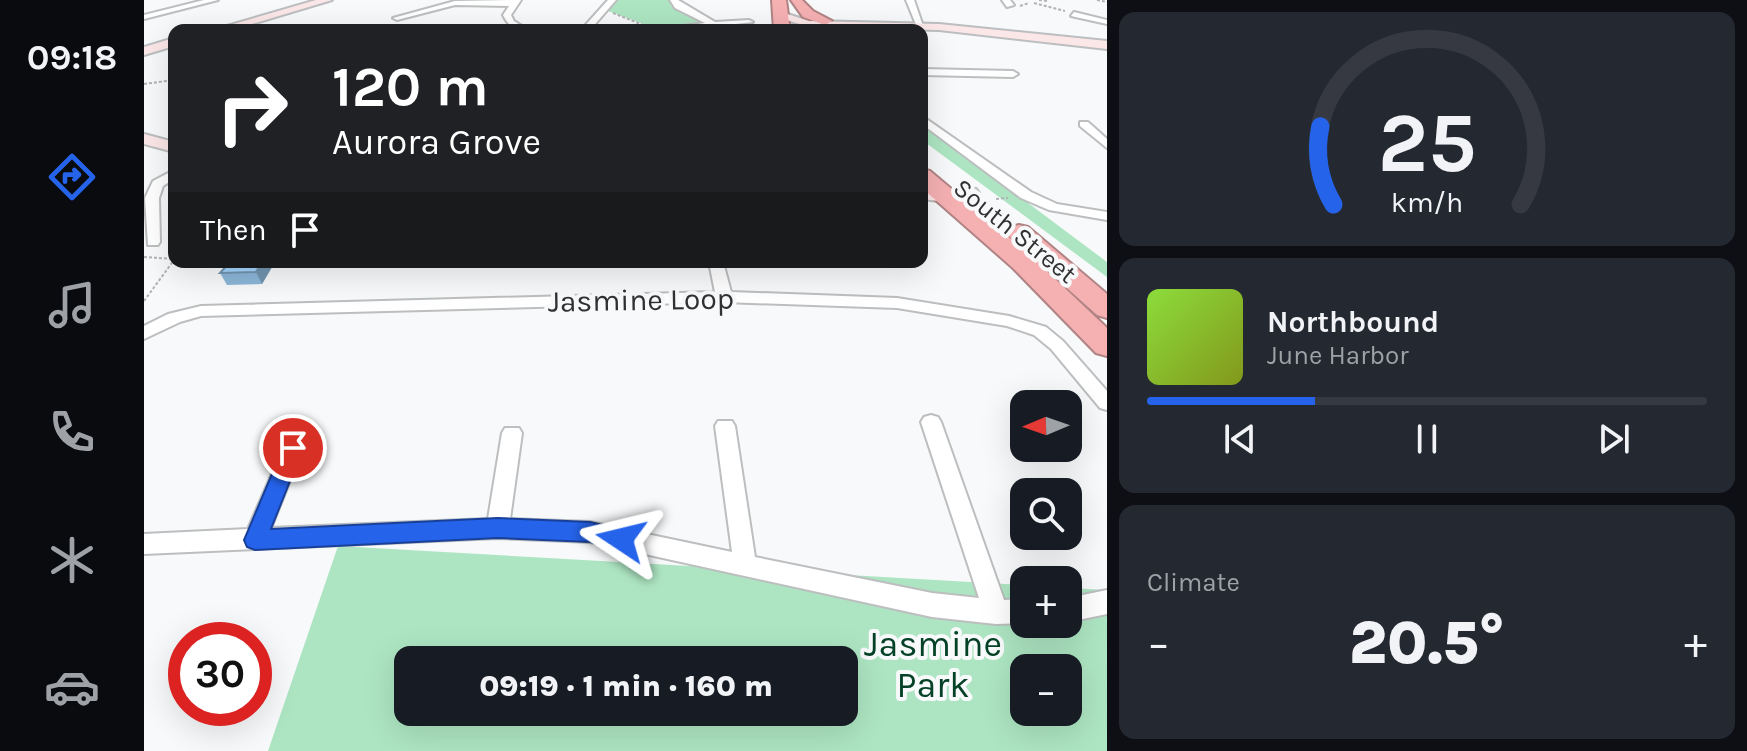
<!DOCTYPE html>
<html lang="en">
<head>
<meta charset="utf-8">
<style>
	body { margin:0; font-family:Karla,sans-serif; background:#242831; color:#f1f3f6; height:100vh; display:flex; flex-direction:column; font-size:30px; white-space:nowrap }
	* { box-sizing:border-box; margin:0 }
	p { font-size:26px; color:#9ea1a6 }
	.icon { flex:none; width:44px; height:44px; fill:none; stroke:currentColor; stroke-width:2; stroke-linecap:round; stroke-linejoin:round }
	.map { position:relative; flex:1; overflow:hidden }
	.panel { display:flex; flex-direction:column; gap:12px; padding:12px; background:#0d0f14; width:640px }
	.panel>* { flex:none }
	.guide { position:absolute; left:24px; top:24px; width:760px; height:244px; border-radius:16px; box-shadow:0 8px 32px #0002; background:#202124; color:#fff; overflow:hidden }
	.needle { width:52px; rotate:268deg }
	.tools { position:absolute; left:866px; top:390px; display:grid; gap:16px }
	.tools a { display:grid; place-items:center; width:72px; height:72px; border-radius:16px; background:#171b24; box-shadow:0 8px 32px #0002; font-size:40px }
	.speed { position:absolute; left:24px; top:622px; display:flex; gap:16px; font-size:40px; font-weight:700; text-align:center }
	.speed>* { display:grid; place-content:center; width:104px; height:104px; border-radius:50%; background:#171b24; box-shadow:0 8px 32px #0002; line-height:1 }
	.speed .limit { border:12px solid #d22; background:#fff; color:#111 }
	.pin { position:absolute; display:grid; place-items:center; width:68px; height:68px; color:#fff; margin:-34px; border:4px solid #fff; border-radius:50%; box-shadow:0 2px 8px #0007 }
	.me { position:absolute; width:88px; margin:-44px; rotate:280deg; stroke-linejoin:round; filter:drop-shadow(0 0 6px #0008) }
	.turn { display:flex; align-items:center; gap:28px; height:168px; padding:0 32px; font-size:36px }
	.turn .icon { width:104px; height:104px; stroke-width:2.5 }
	.turn b { display:block; font-size:56px; line-height:68px }
	.then { display:flex; align-items:center; height:76px; padding:0 32px; background:#0003; gap:16px; font-size:30px }
	.big { font-size:60px; font-weight:800; line-height:1.1 }
	.panel .widget { flex:1; display:flex; flex-direction:column; justify-content:center; gap:12px; min-width:0; padding:0 28px; border-radius:16px; background:#242831 }
	.panel .dial { align-items:center; gap:0 }
	.dial svg { height:208px; overflow:visible; fill:none; stroke:#363941; stroke-width:7; stroke-linecap:round; text-anchor:middle }
	.dial text { fill:#f1f3f6; stroke:none }
	.song { display:flex; align-items:center; gap:24px }
	.cover { width:96px; height:96px; border-radius:12px; background:linear-gradient(135deg,hsl(90 70% 55%),hsl(70 70% 35%)) }
	.played { height:8px; border-radius:4px; background:linear-gradient(90deg,#2563eb 30%,#363941 30%) }
	.keys { display:flex; justify-content:space-around; direction:ltr }
	.heat { display:flex; justify-content:space-between; align-items:center; font-size:44px; direction:ltr }
	.trip { position:absolute; left:250px; top:646px; width:464px; height:80px; border-radius:16px; background:#171b24; box-shadow:0 8px 32px #0002; font-weight:800; line-height:80px; text-align:center }
	main { display:flex; flex:1; min-height:0 }
	.tabs { display:flex; flex-direction:column; width:144px; justify-content:space-around; align-items:center; background:#090b0e; color:#9ea1a6 }
	.tabs .icon { width:56px; height:56px }
	.tabs .current { color:#2563eb }
	.tabs b { font-size:36px; color:#f1f3f6 }
	.map>svg:first-child { display:block }
	.green { fill:#ade5c2; fill-rule:evenodd }
	.lines { fill:none; stroke-linecap:round; stroke-linejoin:round }
	.street-casing { stroke:#bcbebf; stroke-width:4 }
	.secondary-casing { stroke:#bcbebf; stroke-width:4 }
	.highway-casing { stroke:#b08485; stroke-width:4 }
	.path { stroke:#b2b3b4; stroke-width:2; stroke-dasharray:3 2; stroke-linecap:butt }
	.street { fill:#fff; fill-rule:evenodd }
	.secondary { fill:#fce7e8; fill-rule:evenodd }
	.highway { fill:#f5b0b2; fill-rule:evenodd }
	.wall { fill:#8cb6d9 }
	.shaded-wall { fill:#7294b0 }
	.building { fill:#a3d4fc; stroke:#7294b0; stroke-width:2 }
	.route { fill:#2563eb; stroke:#184099; stroke-width:2 }
	.labels { text-anchor:middle; dominant-baseline:central; stroke-width:8; stroke-linejoin:round; paint-order:stroke }
	.far-street-label { font-size:26px; fill:#313132; stroke:#f7f9fa }
	.street-label { font-size:30px; fill:#313132; stroke:#f7f9fa }
	.near-park-label { font-size:36px; fill:#044126; stroke:#f7f9fa }
</style>
</head>
<body>
<main>
<nav class="tabs">
<b>09:18</b>
<svg class="icon current" aria-label="directions" viewBox="0 0 24 24"><path d="M12 3l9 9-9 9-9-9zM9 14v-3h6M13 9l2 2-2 2"/></svg>
<svg class="icon" aria-label="music" viewBox="0 0 24 24"><path d="M9 18V5l10-2v13"/><circle cx="6" cy="18" r="3"/><circle cx="16" cy="16" r="3"/></svg>
<svg class="icon" aria-label="phone" viewBox="0 0 24 24"><path d="M5 4h4l2 5-3 2q2 4 5 5l2-3 5 2v4C11 20 4 13 5 4z"/></svg>
<svg class="icon" aria-label="climate" viewBox="0 0 24 24"><path d="M12 3v18M4 7l16 10M4 17L20 7"/></svg>
<svg class="icon" aria-label="car" viewBox="0 0 24 24"><path d="M5 17H2v-5l4-1 3-4h7l3 4 3 1v5h-3M9 17h6M6 11h13"/><circle cx="7" cy="17" r="2"/><circle cx="17" cy="17" r="2"/></svg>
</nav>
<div class="map">
<svg width="963" height="751" viewBox="0 0 963 751">
	<rect width="100%" height="100%" fill="#f7f9fa"/>
	<!-- green -->
	<path class="green" d="M469 0H526L527 6 558 23 505 26 464 11Z
		M778 124 963 262V277L778 140Z
		M194 546 880 585V624H924V588L963 590V751H124ZM264 660H700V712H264ZM880 668H924V712H880Z"/>
	<g class="lines">
		<defs>
			<path id="street" d="M60 0H74L0 19V15Z
				M369 0H377L367 15 370 21 384 30C371 30 365 27 359 15L365 6 311 5 253 20 249 18 311 1Z
				M464 0H472L446 30H437Z
				M526 0H534L571 22 605 20 609 22 541 30H507L561 23 531 8Z
				M762 0H770L780 29 773 27Z
				M858 0H866L870 5 863 7Z
				M930 12 963 20V24L927 16Z
				M778 69 869 71 874 74 869 77 778 75Z
				M778 116 887 192 913 204 963 212V220L905 210 877 198 778 124Z
				M936 122H944L963 139V148L936 126Z
				M30 170V179L19 186 15 198 16 242 14 245H4L1 198 9 181Z
				M565 262H579L587 292 753 298 865 316 902 327 919 341 963 391V410L956 408 907 349 890 335 863 326 753 308 580 302 57 316 36 322 0 339V326L24 314 57 306 571 292Z
				M787 415 794 417 797 422 860 600 880 599V623L852 624 788 617 446 542 354 538 0 554V534L104 529 139 448 142 442 149 440 156 442 159 448 127 528 344 519 358 433 361 428H375L378 433 366 519 446 522 588 552 571 426 574 421H588L591 426 611 557 788 593 835 598 777 422 780 417Z
				M963 590V614L924 622V598Z"/>
			<path id="secondary" d="M172 0H188L88 30H69Z
				M634 11 665 21 795 24 963 41V49L795 30 665 27 630 16 629 14Z
				M30 38V46L0 55V47Z
				M0 134 30 142V152L0 144Z
				M826 188 832 189 835 193 832 197 803 202 778 199V189L803 192Z"/>
			<path id="highway" d="M628 0H642L646 30H630Z
				M647 0H658L669 11 688 21 681 25 659 17Z
				M778 169 786 171 887 256 963 328V356L952 353 869 268 778 188Z
				M875 225 884 227 963 294V318L953 315 866 237 863 232 866 227Z"/>
		</defs>
		<!-- street casing -->
		<use href="#street" class="street-casing"/>
		<!-- secondary casing -->
		<use href="#secondary" class="secondary-casing"/>
		<!-- highway casing -->
		<use href="#highway" class="highway-casing"/>
		<!-- path -->
		<path class="path" d="M895 0 903 1
			M953 0 963 2
			M890 3 921 11
			M876 6 885 3
			M469 13 499 25
			M0 84 30 80
			M852 199 864 198
			M0 257 30 259
			M0 301 30 260"/>
		<!-- street -->
		<use href="#street" class="street"/>
		<!-- secondary -->
		<use href="#secondary" class="secondary"/>
		<!-- highway -->
		<use href="#highway" class="highway"/>
	</g>
	<!-- wall -->
	<path class="wall" d="M131 262 118 284 83 285 76 273Z"/>
	<!-- shaded-wall -->
	<path class="shaded-wall" d="M118 262H131L118 284 112 272Z"/>
	<!-- building -->
	<path class="building" d="M86 262H118L112 272 76 273Z"/>
	<!-- route -->
	<path class="route" d="M149 440 156 442 159 448 127 529 354 518 446 522 485 531 488 539 485 546 477 549 446 542 354 538 111 550 103 547 100 540 139 448 142 442Z"/>
	<g class="labels">
		<!-- far-street labels -->
		<g class="far-street-label">
			<text transform="translate(871 231) rotate(39)">South Street</text>
		</g>
		<!-- street labels -->
		<g class="street-label">
			<text transform="translate(497 300) rotate(-1)">Jasmine Loop</text>
		</g>
		<!-- near-park labels -->
		<g class="near-park-label">
			<text x="789" y="644">Jasmine<tspan x="789" dy="41">Park</tspan></text>
		</g>
	</g>
</svg>
<div class="tools">
<a><svg class="needle" viewBox="-14 -14 28 28"><path d="M0-13l5 13h-10z" fill="#e53935"/><path d="M0 13l5-13h-10z" fill="#9ea1a6"/></svg></a>
<a><svg class="icon" aria-label="search" viewBox="0 0 24 24"><circle cx="10" cy="10" r="6"/><path d="M15 15l6 6"/></svg></a>
<a>+</a>
<a>−</a>
</div>
<div class="speed"><div class="limit">30</div></div>
<div class="pin" style="left:149px;top:448px;background:#d93025"><svg class="icon" aria-label="arrive" viewBox="0 0 24 24"><path d="M6 21V4h12l-3 4 3 4H6"/></svg></div>
<svg class="me" style="left:477px;top:539px" viewBox="-20 -20 40 40"><path d="M0-17L14 15 0 8-14 15z" fill="#2563eb" stroke="#fff" stroke-width="4"/></svg>
<div class="trip">09:19 · 1 min · 160 m</div>
<div class="guide">
<div class="turn"><svg class="icon" aria-label="right" viewBox="0 0 24 24"><path d="M7 20v-9h11M14 6l5 5-5 5"/></svg><div><b>120 m</b>Aurora Grove</div></div>
<div class="then">Then<svg class="icon" aria-label="arrive" viewBox="0 0 24 24"><path d="M6 21V4h12l-3 4 3 4H6"/></svg></div>
</div>
</div>
<section class="panel">
<div class="widget dial"><svg viewBox="0 0 100 80">
<path d="M14 69A42 42 0 1 1 86 69"/>
<path d="M14 69A42 42 0 0 1 9 39" stroke="#2563eb"/>
<text x="50" y="56" font-size="32" font-weight="700">25</text>
<text x="50" y="72" font-size="11">km/h</text>
</svg></div>
<div class="widget">
<div class="song"><i class="cover"></i><div><b>Northbound</b><p>June Harbor</p></div></div>
<div class="played"></div>
<div class="keys"><svg class="icon" aria-label="previous" viewBox="0 0 24 24"><path d="M18 5L8 12l10 7zM5 5v14"/></svg><svg class="icon" aria-label="pause" viewBox="0 0 24 24"><path d="M8 5v14M16 5v14"/></svg><svg class="icon" aria-label="next" viewBox="0 0 24 24"><path d="M6 5l10 7-10 7zM19 5v14"/></svg></div>
</div>
<div class="widget"><p>Climate</p>
<div class="heat"><a>−</a><b class="big">20.5°</b><a>+</a></div>
</div>
</section>
</main>
</body>
</html>
